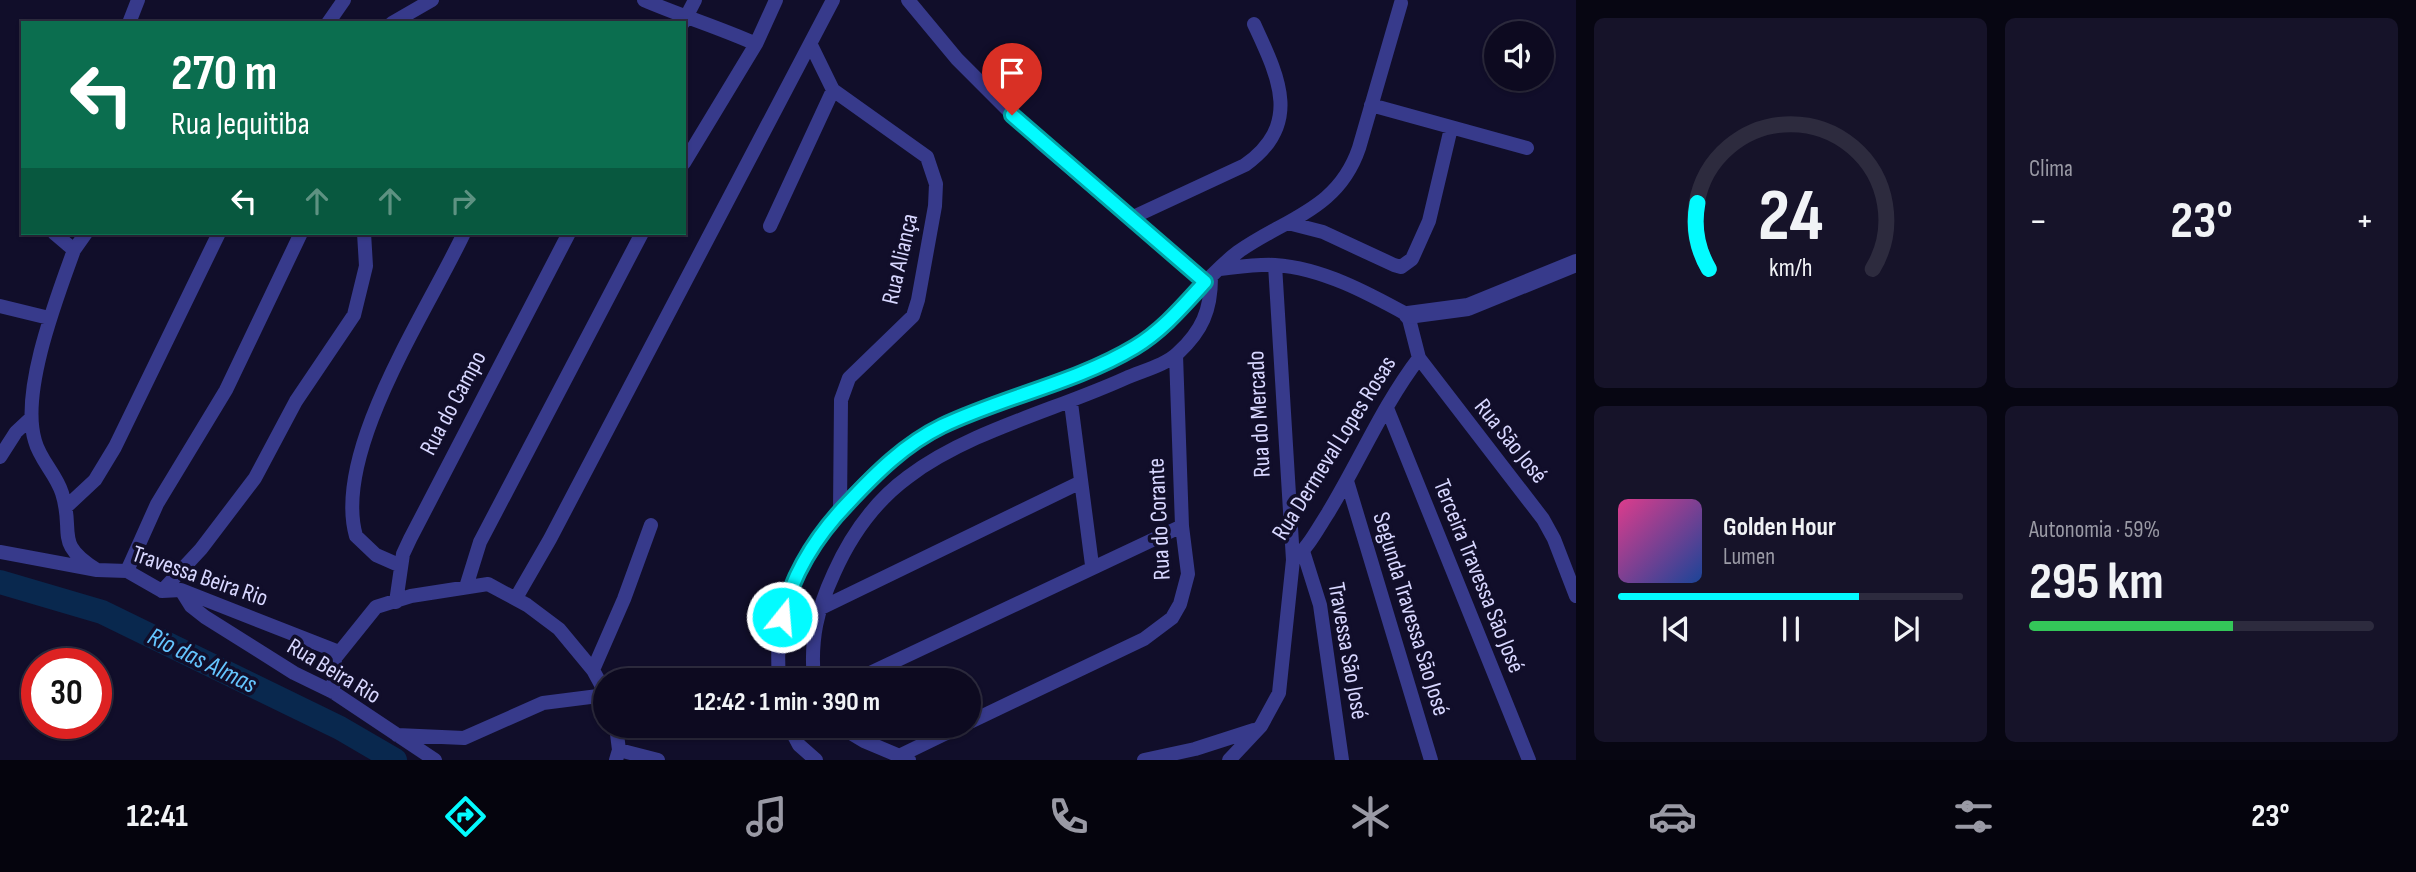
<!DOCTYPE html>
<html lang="pt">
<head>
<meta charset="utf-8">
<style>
	body { margin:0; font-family:"Sofia Sans Condensed",sans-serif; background:#161329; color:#f1f3f6; height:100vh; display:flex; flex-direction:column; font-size:26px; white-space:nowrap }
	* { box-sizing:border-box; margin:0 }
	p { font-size:23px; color:#9a9aa5 }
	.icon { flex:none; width:38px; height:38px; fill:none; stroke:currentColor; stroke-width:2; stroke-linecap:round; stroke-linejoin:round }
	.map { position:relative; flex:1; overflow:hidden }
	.panel { display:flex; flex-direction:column; gap:18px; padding:18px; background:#070612; width:840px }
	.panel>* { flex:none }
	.hud { position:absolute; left:21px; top:21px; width:665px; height:214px; border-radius:0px; box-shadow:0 2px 5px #0004,0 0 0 2px #2d2b3e; background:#0b6e4f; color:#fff; overflow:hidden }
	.buttons { position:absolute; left:1484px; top:21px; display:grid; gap:14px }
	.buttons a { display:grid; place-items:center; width:70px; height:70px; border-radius:50%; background:#0d0a20; box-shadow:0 2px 5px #0004,0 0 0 2px #2d2b3e; font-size:35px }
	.speed { position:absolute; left:21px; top:648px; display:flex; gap:14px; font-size:35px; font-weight:700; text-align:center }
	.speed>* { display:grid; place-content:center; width:91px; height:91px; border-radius:50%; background:#0d0a20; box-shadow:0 2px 5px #0004,0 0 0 2px #2d2b3e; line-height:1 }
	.speed .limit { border:10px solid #d22; background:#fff; color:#111 }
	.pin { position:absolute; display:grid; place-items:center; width:60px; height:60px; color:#fff; margin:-72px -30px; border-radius:50% 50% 50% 0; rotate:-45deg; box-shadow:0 0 7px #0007 }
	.pin .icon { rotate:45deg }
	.me { position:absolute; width:77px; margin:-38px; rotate:17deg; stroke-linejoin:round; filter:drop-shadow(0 0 5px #0008) }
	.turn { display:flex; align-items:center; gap:24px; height:147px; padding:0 35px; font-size:32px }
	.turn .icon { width:91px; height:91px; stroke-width:2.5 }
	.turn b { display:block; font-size:49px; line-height:60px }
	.lanes { display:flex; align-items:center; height:66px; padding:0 35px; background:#0003; justify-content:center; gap:35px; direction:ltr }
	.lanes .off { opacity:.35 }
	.big { font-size:52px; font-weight:700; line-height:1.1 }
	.panel .widget { flex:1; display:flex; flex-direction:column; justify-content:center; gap:10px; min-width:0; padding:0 24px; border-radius:10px; background:#161329 }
	.panel .dial { align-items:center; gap:0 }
	.dial svg { height:182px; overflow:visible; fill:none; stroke:#2d2b3e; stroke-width:7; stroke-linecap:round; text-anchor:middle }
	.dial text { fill:#f1f3f6; stroke:none }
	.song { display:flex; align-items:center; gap:21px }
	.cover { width:84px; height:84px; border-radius:10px; background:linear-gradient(135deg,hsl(330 70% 55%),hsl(220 70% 35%)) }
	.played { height:7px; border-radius:4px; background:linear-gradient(90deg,#03fbff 70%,#2d2b3e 70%) }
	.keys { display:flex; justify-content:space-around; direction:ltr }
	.heat { display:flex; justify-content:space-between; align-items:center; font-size:38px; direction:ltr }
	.charge { height:10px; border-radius:5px; background:linear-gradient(90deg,#34c759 59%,#2d2b3e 0) }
	.panel .tiles { flex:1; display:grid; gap:18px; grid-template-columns:repeat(2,1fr) }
	.trip { position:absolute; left:593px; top:668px; width:388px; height:70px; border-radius:35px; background:#0d0a20; box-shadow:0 2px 5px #0004,0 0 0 2px #2d2b3e; font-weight:700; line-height:70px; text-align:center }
	.tab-bar { display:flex; height:112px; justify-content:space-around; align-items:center; background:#05040d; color:#9a9aa5 }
	.tab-bar .icon { width:49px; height:49px }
	.tab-bar .on { color:#03fbff }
	.tab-bar b { font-size:32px; color:#f1f3f6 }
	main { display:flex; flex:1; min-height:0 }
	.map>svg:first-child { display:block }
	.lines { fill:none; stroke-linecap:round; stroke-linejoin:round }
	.river { stroke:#09284e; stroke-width:24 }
	.minor { stroke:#373a8b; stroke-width:14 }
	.tertiary { stroke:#373a8b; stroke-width:18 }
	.route-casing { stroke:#02a3a6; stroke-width:18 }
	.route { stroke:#03fbff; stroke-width:12 }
	.labels { text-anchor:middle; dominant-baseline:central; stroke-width:7; stroke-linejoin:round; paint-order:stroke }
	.street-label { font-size:24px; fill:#d8d7ff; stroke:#110e2a }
	.water-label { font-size:26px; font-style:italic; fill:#65c5ff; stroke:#110e2a }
</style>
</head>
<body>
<main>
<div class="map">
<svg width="1576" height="760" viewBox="0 0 1576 760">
	<rect width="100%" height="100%" fill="#110e2a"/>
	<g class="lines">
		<!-- river -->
		<path class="river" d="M0 582 102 612 340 728 395 760"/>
		<!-- minor -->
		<path class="minor" d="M644 0C681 16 718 27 756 44
			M908 0 957 59 1042 144 1205 282
			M129 23 138 0
			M328 23 344 0
			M392 23 432 0
			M683 23 695 0
			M811 45 833 90 927 157 936 184 935 206 918 300 913 316 849 378 841 400 840 511
			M1371 105 1527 148
			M684 163 756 44 776 0
			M1131 218 1245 165C1303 124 1278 76 1254 24
			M1288 223 1323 232 1394 265 1401 267 1412 259 1429 221 1451 128
			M770 226 833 90
			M54 233 74 250C57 297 20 392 35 441 40 460 56 474 62 493 75 533 53 543 97 570
			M74 250 86 233
			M1220 269C1238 267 1257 264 1275 265 1322 268 1368 293 1408 315L1419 358 1543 519 1554 539 1576 596
			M0 306 49 318
			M1071 403 1092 565
			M1387 408 1529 760
			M0 457 16 432 31 418
			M1347 481 1431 760
			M66 507 95 480 115 447 219 233
			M1303 551 1320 605 1342 760
			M0 552 97 570 127 571 162 591 181 590 339 652
			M1293 560C1308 548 1317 530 1328 513 1359 462 1383 405 1419 358
			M401 566 376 555 356 536C332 452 428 310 464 233
			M127 571 157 504 226 390 301 233
			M466 587 480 542 642 233
			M181 590 191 606 205 617 294 673 333 692 435 760
			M162 591 201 549 255 478 296 401 354 315 366 266 364 233
			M516 598 550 539 833 0
			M396 602 403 554 410 539 569 233
			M817 610 1081 482
			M593 670 624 599 651 525
			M779 681C777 650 778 621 789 592 812 528 881 457 941 427 1002 396 1072 382 1132 349 1175 325 1200 280 1238 252 1286 218 1338 210 1359 148L1401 3
			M814 681C810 639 817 610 834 573 851 535 874 502 908 477 969 431 1056 410 1126 378 1142 371 1166 365 1178 353 1202 331 1211 310 1211 278
			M853 681 1182 526
			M333 692 335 658 376 607 411 596 488 584 527 605 559 629 593 670 606 694
			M970 722 1144 639 1172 618 1180 604 1188 574 1182 526 1176 355
			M789 726 799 745 816 760
			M839 726 864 741 909 760
			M397 735 464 738 543 703 606 695
			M619 750 658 760
			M901 755 961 726
			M616 760 619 750 616 726
			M1144 760 1195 749 1254 730
			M1229 760 1261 726 1279 693 1293 560 1275 265"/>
		<!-- tertiary -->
		<path class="tertiary" d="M1408 315 1468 307 1576 263"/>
	</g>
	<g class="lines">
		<defs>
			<path id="route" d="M782 617C793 573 816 536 848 503 876 473 905 444 942 426 1005 396 1075 383 1135 347 1162 331 1183 306 1205 282L1012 115"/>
		</defs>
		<!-- route casing -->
		<use href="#route" class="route-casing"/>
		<!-- route -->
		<use href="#route" class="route"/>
	</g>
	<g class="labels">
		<!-- street labels -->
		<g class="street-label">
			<text transform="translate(900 259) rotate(-77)">Rua Aliança</text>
			<text transform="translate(453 403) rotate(-62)">Rua do Campo</text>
			<text transform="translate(1259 414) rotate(-93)">Rua do Mercado</text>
			<text transform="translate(1511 441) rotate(51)">Rua São José</text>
			<text transform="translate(1334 448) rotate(-58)">Rua Dermeval Lopes Rosas</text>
			<text transform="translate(1159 519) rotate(-93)">Rua do Corante</text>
			<text transform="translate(200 576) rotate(19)">Travessa Beira Rio</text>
			<text transform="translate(1479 576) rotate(68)">Terceira Travessa São José</text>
			<text transform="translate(1411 614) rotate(73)">Segunda Travessa São José</text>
			<text transform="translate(1348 651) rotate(80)">Travessa São José</text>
			<text transform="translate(334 671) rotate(31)">Rua Beira Rio</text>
		</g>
		<!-- water labels -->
		<g class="water-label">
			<text transform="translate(202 661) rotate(26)">Rio das Almas</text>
		</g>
	</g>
</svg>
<div class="buttons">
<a><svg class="icon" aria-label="sound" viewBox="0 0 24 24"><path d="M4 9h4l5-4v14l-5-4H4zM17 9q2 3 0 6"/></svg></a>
</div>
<div class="speed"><div class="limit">30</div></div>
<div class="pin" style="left:1012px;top:115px;background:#d93025"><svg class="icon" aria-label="arrive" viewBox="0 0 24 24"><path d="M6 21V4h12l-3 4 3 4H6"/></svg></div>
<svg class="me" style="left:782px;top:617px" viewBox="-20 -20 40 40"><circle r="17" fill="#03fbff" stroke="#fff" stroke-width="3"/><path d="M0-11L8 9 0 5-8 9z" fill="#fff"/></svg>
<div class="trip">12:42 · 1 min · 390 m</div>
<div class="hud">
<div class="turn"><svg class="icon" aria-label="left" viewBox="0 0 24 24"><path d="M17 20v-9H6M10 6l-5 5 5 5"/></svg><div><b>270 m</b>Rua Jequitiba</div></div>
<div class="lanes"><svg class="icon" aria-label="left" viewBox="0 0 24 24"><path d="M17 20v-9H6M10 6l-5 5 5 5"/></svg><svg class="icon off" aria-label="ahead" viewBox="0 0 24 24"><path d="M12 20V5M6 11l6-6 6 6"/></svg><svg class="icon off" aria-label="ahead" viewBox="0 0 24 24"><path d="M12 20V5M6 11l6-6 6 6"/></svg><svg class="icon off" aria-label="right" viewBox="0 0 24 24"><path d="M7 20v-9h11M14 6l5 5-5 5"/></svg></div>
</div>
</div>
<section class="panel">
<div class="tiles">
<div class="widget dial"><svg viewBox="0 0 100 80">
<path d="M14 69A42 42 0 1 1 86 69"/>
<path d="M14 69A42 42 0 0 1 9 40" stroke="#03fbff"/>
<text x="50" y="56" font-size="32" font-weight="700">24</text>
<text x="50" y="72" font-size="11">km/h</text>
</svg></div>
<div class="widget"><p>Clima</p>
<div class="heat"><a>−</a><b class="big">23°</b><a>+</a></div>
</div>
<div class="widget">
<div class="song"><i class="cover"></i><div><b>Golden Hour</b><p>Lumen</p></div></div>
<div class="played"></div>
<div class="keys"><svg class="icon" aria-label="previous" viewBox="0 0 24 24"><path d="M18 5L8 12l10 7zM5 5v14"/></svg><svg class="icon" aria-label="pause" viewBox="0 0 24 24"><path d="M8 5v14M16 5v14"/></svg><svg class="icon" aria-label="next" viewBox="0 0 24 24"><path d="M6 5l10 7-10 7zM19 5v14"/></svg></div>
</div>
<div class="widget"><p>Autonomia · 59%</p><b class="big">295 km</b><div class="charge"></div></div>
</div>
</section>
</main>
<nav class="tab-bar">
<b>12:41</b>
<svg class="icon on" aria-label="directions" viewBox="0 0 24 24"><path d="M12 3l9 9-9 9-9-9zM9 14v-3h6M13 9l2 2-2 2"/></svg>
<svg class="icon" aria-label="music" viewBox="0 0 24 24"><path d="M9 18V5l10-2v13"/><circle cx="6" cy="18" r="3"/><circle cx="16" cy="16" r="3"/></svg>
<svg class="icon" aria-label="phone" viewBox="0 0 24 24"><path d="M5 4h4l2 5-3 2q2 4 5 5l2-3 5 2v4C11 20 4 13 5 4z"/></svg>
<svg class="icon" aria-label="climate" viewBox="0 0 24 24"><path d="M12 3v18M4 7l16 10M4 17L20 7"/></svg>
<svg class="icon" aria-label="car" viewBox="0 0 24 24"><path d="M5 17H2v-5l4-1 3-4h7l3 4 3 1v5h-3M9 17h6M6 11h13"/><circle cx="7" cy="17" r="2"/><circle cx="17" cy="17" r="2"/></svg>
<svg class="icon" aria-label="filters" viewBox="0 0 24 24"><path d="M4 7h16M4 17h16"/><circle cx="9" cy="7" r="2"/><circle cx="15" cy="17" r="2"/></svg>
<b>23°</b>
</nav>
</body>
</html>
